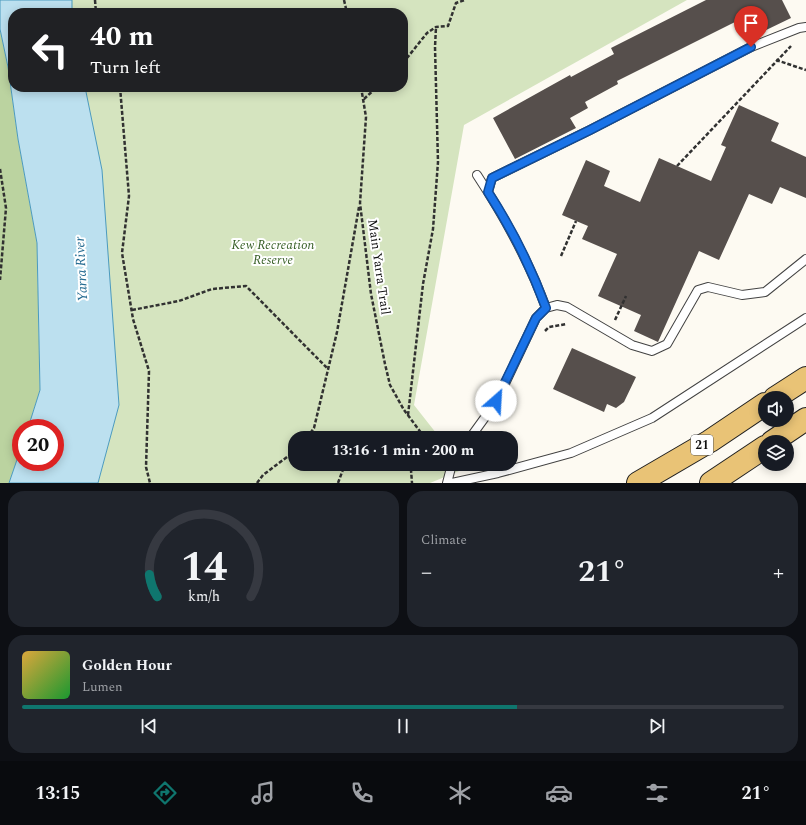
<!DOCTYPE html>
<html lang="en">
<head>
<meta charset="utf-8">
<style>
	body { margin:0; font-family:Spectral,serif; background:#20242c; color:#f1f3f6; height:100vh; display:flex; flex-direction:column; font-size:15px; white-space:nowrap }
	* { box-sizing:border-box; margin:0 }
	p { font-size:13px; color:#9ea1a6 }
	.icon { flex:none; width:22px; height:22px; fill:none; stroke:currentColor; stroke-width:2; stroke-linecap:round; stroke-linejoin:round }
	.map { position:relative; height:483px; overflow:hidden }
	.panel { display:flex; flex-direction:column; gap:8px; padding:8px; background:#0d0f14; flex:1 }
	.panel>* { flex:none }
	.banner { position:absolute; left:8px; top:8px; width:400px; height:84px; border-radius:16px; box-shadow:0 2px 10px #0003; background:#202124; color:#fff; overflow:hidden }
	.controls { position:absolute; left:758px; top:391px; display:grid; gap:8px }
	.controls a { display:grid; place-items:center; width:36px; height:36px; border-radius:50%; background:#171b24; box-shadow:0 2px 10px #0003; font-size:20px }
	.speed { position:absolute; left:12px; top:419px; display:flex; gap:8px; font-size:20px; font-weight:700; text-align:center }
	.speed>* { display:grid; place-content:center; width:52px; height:52px; border-radius:50%; background:#171b24; box-shadow:0 2px 10px #0003; line-height:1 }
	.speed .limit { border:6px solid #d22; background:#fff; color:#111 }
	.pin { position:absolute; display:grid; place-items:center; width:34px; height:34px; color:#fff; margin:-41px -17px; border-radius:50% 50% 50% 0; rotate:-45deg; box-shadow:0 0 4px #0007 }
	.pin .icon { rotate:45deg }
	.me { position:absolute; width:44px; margin:-22px; rotate:26deg; stroke-linejoin:round; filter:drop-shadow(0 0 3px #0008) }
	.turn { display:flex; align-items:center; gap:14px; height:84px; padding:0 16px; font-size:18px }
	.turn .icon { width:52px; height:52px; stroke-width:2.5 }
	.turn b { display:block; font-size:28px; line-height:34px }
	.big { font-size:30px; font-weight:700; line-height:1.1 }
	.panel .card { flex:1; display:flex; flex-direction:column; justify-content:center; gap:6px; min-width:0; padding:0 14px; border-radius:16px; background:#20242c }
	.panel .dial { align-items:center; gap:0 }
	.dial svg { height:104px; overflow:visible; fill:none; stroke:#363941; stroke-width:7; stroke-linecap:round; text-anchor:middle }
	.dial text { fill:#f1f3f6; stroke:none }
	.song { display:flex; align-items:center; gap:12px }
	.cover { width:48px; height:48px; border-radius:6px; background:linear-gradient(135deg,hsl(40 70% 55%),hsl(130 70% 35%)) }
	.played { height:4px; border-radius:2px; background:linear-gradient(90deg,#0f766e 65%,#363941 65%) }
	.keys { display:flex; justify-content:space-around; direction:ltr }
	.heat { display:flex; justify-content:space-between; align-items:center; font-size:22px; direction:ltr }
	.panel .tiles { flex:1; display:grid; gap:8px; grid-template-columns:1fr 1fr }
	.card:last-child { grid-column:span 2 }
	.trip { position:absolute; left:288px; top:431px; width:230px; height:40px; border-radius:16px; background:#171b24; box-shadow:0 2px 10px #0003; font-weight:700; line-height:40px; text-align:center }
	.menu { display:flex; height:64px; justify-content:space-around; align-items:center; background:#090b0e; color:#9ea1a6 }
	.menu .icon { width:28px; height:28px }
	.menu .active { color:#0f766e }
	.menu b { font-size:18px; color:#f1f3f6 }
	.map>svg:first-child { display:block }
	.green { fill:#d5e4bf }
	.forest { fill:#bbd3a0 }
	.water { fill:#bce0ef; stroke:#4b9abe }
	.building { fill:#564f4c }
	.lines { fill:none; stroke-linecap:round; stroke-linejoin:round }
	.lane-casing { stroke:#424242; stroke-width:10 }
	.primary-casing { stroke:#202020; stroke-width:24 }
	.path { stroke:#313131; stroke-width:2.5; stroke-dasharray:4 2; stroke-linecap:butt }
	.lane { stroke:#fff; stroke-width:8 }
	.primary { stroke:#e9c376; stroke-width:22 }
	.route-casing { stroke:#114b97; stroke-width:10 }
	.route { stroke:#1a73e8; stroke-width:7 }
	.labels { text-anchor:middle; dominant-baseline:central; stroke-width:4; stroke-linejoin:round; paint-order:stroke }
	.shield { fill:#fff; stroke:#575757; stroke-width:1 }
	.shield-label { font-size:12px; font-weight:bold; fill:#0f0f0f }
	.park-label { font-size:13px; font-style:italic; fill:#375f26; stroke:#fff }
	.street-label { font-size:13px; fill:#0f0f0f; stroke:#fff }
	.water-label { font-size:14px; font-style:italic; fill:#266c92; stroke:#fff }
</style>
</head>
<body>
<div class="map">
<svg width="806" height="483" viewBox="0 0 806 483">
	<rect width="100%" height="100%" fill="#fdfaf2"/>
	<!-- green -->
	<path class="green" d="M72 0H687L464 125 414 405 440 438H295V464H460L464 469 430 483H98L119 404 90 111 85 87H403V13H72Z"/>
	<!-- forest -->
	<path class="forest" d="M0 29 8 67 18 139 37 243 40 390 28 428H21V448L9 483H0Z"/>
	<!-- water -->
	<path class="water" d="M0 0H72V13H13V87H85L102 170 119 405 98 483H9L21 448V462H55V428H28L40 390 37 243 18 139 8 67 0 29Z"/>
	<!-- building -->
	<path class="building" d="M706 0H782L791 18 760 33 751 14 617 81 618 84 585 102 588 108 570 118 576 128 515 159 493 118 570 75 571 77 614 54 611 48Z
		M739 105 779 123 771 141 806 157V198L780 187 772 204 749 194 719 260 699 251 658 342 634 331 641 315 598 296 617 254 582 239 588 226 562 215 586 160 610 171 604 186 640 202 659 158 711 181 726 147 721 145Z
		M572 348 636 377 624 402 616 408 607 404 604 412 553 389Z"/>
	<g class="lines">
		<defs>
			<path id="lane" d="M488 192 492 178 590 130 751 47 799 28 806 27
				M546 308 557 305 567 307 632 345 652 351 667 344 698 290 708 287 742 295 765 292 806 259
				M470 438 491 409 501 392 536 318 546 308C528 259 506 219 477 175
				M447 483 452 464
				M452 483 498 473 571 453 652 418 806 318"/>
			<path id="primary" d="M775 398 806 378
				M772 442 806 419
				M638 483 710 441 765 404
				M711 483 765 447"/>
		</defs>
		<!-- lane casing -->
		<use href="#lane" class="lane-casing"/>
		<!-- primary casing -->
		<use href="#primary" class="primary-casing"/>
		<!-- path -->
		<path class="path" d="M95 0 96 13
			M344 0 347 13
			M776 60 806 70
			M403 63 427 33 436 27 448 26 456 3 465 0
			M120 87 129 196 122 253 133 319 149 371 146 467 150 483
			M361 87 366 117 360 203 371 294 385 364 390 385 404 410 425 438
			M364 99 377 87
			M677 166 791 46
			M0 169 6 208 0 280
			M561 256 576 221
			M132 310 179 301 212 289 246 286 327 368
			M615 320 626 296
			M545 331 549 327 567 324
			M408 415 423 284 433 229 438 162 435 47 436 27
			M307 438 314 428 337 332 359 207
			M407 464 411 470 412 483
			M411 470 422 464
			M257 483 263 475 295 451
			M338 483 345 464"/>
		<!-- lane -->
		<use href="#lane" class="lane"/>
		<!-- primary -->
		<use href="#primary" class="primary"/>
	</g>
	<g class="lines">
		<defs>
			<path id="route" d="M496 401 536 318 546 308C531 267 512 229 488 192L492 178 590 130 751 47"/>
		</defs>
		<!-- route casing -->
		<use href="#route" class="route-casing"/>
		<!-- route -->
		<use href="#route" class="route"/>
	</g>
	<g class="labels">
		<!-- shield labels -->
		<rect class="shield" x="691" y="435" width="22" height="20" rx="3"/>
		<g class="shield-label">
			<text x="702" y="445">21</text>
		</g>
		<!-- park labels -->
		<g class="park-label">
			<text x="273" y="245">Kew Recreation<tspan x="273" dy="15">Reserve</tspan></text>
		</g>
		<!-- street labels -->
		<g class="street-label">
			<text transform="translate(379 267) rotate(82)">Main Yarra Trail</text>
		</g>
		<!-- water labels -->
		<g class="water-label">
			<text transform="translate(81 269) rotate(-93)">Yarra River</text>
		</g>
	</g>
</svg>
<div class="controls">
<a><svg class="icon" aria-label="sound" viewBox="0 0 24 24"><path d="M4 9h4l5-4v14l-5-4H4zM17 9q2 3 0 6"/></svg></a>
<a><svg class="icon" aria-label="layers" viewBox="0 0 24 24"><path d="M12 4l9 5-9 5-9-5zM3 14l9 5 9-5"/></svg></a>
</div>
<div class="speed"><div class="limit">20</div></div>
<div class="pin" style="left:751px;top:47px;background:#d93025"><svg class="icon" aria-label="arrive" viewBox="0 0 24 24"><path d="M6 21V4h12l-3 4 3 4H6"/></svg></div>
<svg class="me" style="left:496px;top:401px" viewBox="-20 -20 40 40"><circle r="19" fill="#fff"/><path d="M0-13L10 11 0 6-10 11z" fill="#1a73e8"/></svg>
<div class="trip">13:16 · 1 min · 200 m</div>
<div class="banner">
<div class="turn"><svg class="icon" aria-label="left" viewBox="0 0 24 24"><path d="M17 20v-9H6M10 6l-5 5 5 5"/></svg><div><b>40 m</b>Turn left</div></div>
</div>
</div>
<section class="panel">
<div class="tiles">
<div class="card dial"><svg viewBox="0 0 100 80">
<path d="M14 69A42 42 0 1 1 86 69"/>
<path d="M14 69A42 42 0 0 1 8 52" stroke="#0f766e"/>
<text x="50" y="56" font-size="32" font-weight="700">14</text>
<text x="50" y="72" font-size="11">km/h</text>
</svg></div>
<div class="card"><p>Climate</p>
<div class="heat"><a>−</a><b class="big">21°</b><a>+</a></div>
</div>
<div class="card">
<div class="song"><i class="cover"></i><div><b>Golden Hour</b><p>Lumen</p></div></div>
<div class="played"></div>
<div class="keys"><svg class="icon" aria-label="previous" viewBox="0 0 24 24"><path d="M18 5L8 12l10 7zM5 5v14"/></svg><svg class="icon" aria-label="pause" viewBox="0 0 24 24"><path d="M8 5v14M16 5v14"/></svg><svg class="icon" aria-label="next" viewBox="0 0 24 24"><path d="M6 5l10 7-10 7zM19 5v14"/></svg></div>
</div>
</div>
</section>
<nav class="menu">
<b>13:15</b>
<svg class="icon active" aria-label="directions" viewBox="0 0 24 24"><path d="M12 3l9 9-9 9-9-9zM9 14v-3h6M13 9l2 2-2 2"/></svg>
<svg class="icon" aria-label="music" viewBox="0 0 24 24"><path d="M9 18V5l10-2v13"/><circle cx="6" cy="18" r="3"/><circle cx="16" cy="16" r="3"/></svg>
<svg class="icon" aria-label="phone" viewBox="0 0 24 24"><path d="M5 4h4l2 5-3 2q2 4 5 5l2-3 5 2v4C11 20 4 13 5 4z"/></svg>
<svg class="icon" aria-label="climate" viewBox="0 0 24 24"><path d="M12 3v18M4 7l16 10M4 17L20 7"/></svg>
<svg class="icon" aria-label="car" viewBox="0 0 24 24"><path d="M5 17H2v-5l4-1 3-4h7l3 4 3 1v5h-3M9 17h6M6 11h13"/><circle cx="7" cy="17" r="2"/><circle cx="17" cy="17" r="2"/></svg>
<svg class="icon" aria-label="filters" viewBox="0 0 24 24"><path d="M4 7h16M4 17h16"/><circle cx="9" cy="7" r="2"/><circle cx="15" cy="17" r="2"/></svg>
<b>21°</b>
</nav>
</body>
</html>
